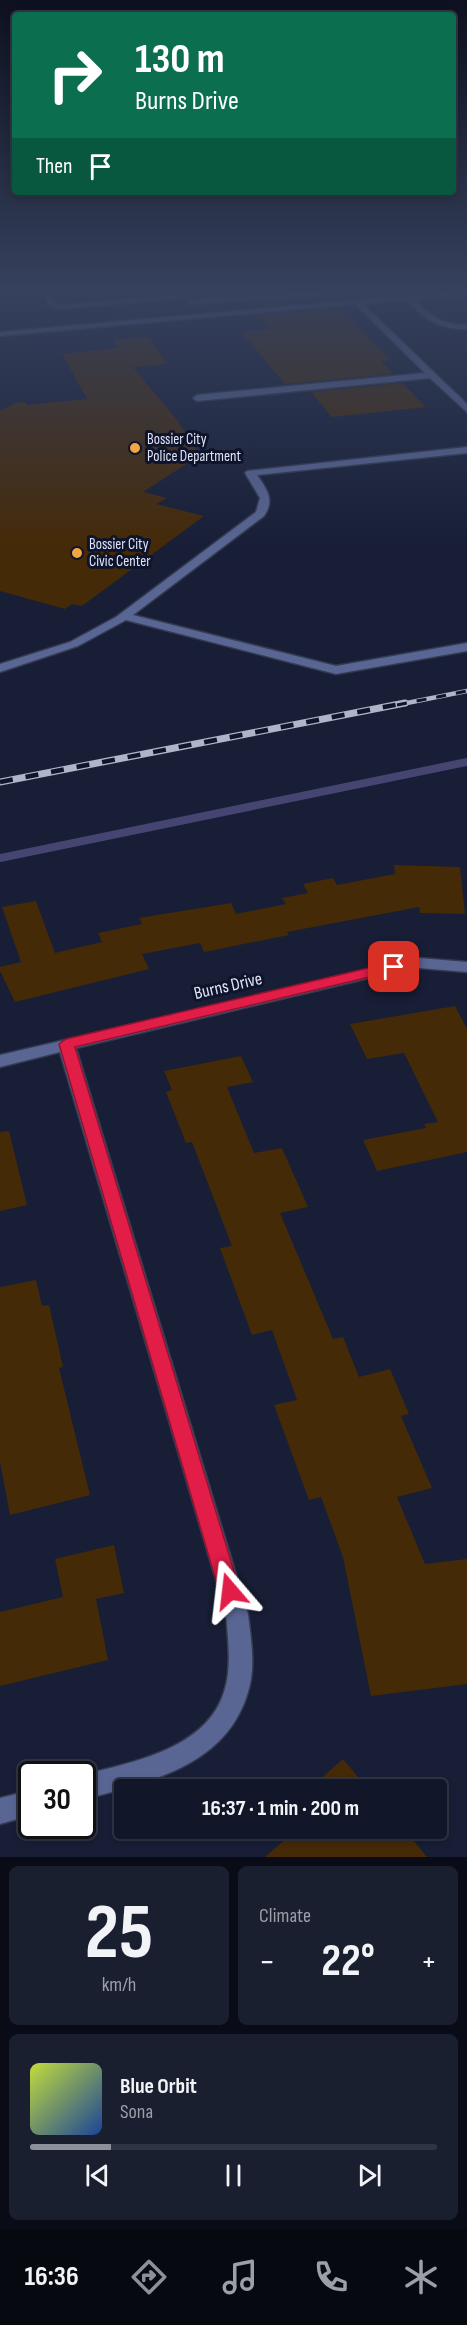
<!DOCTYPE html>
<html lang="en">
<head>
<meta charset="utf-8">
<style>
	body { margin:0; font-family:"Sofia Sans Condensed",sans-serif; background:#1a1f30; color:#f1f3f6; height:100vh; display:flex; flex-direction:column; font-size:22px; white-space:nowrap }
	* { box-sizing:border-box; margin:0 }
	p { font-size:20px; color:#9c9fa8 }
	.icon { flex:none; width:33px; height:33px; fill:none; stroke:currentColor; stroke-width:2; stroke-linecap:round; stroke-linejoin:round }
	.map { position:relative; height:1857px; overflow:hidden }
	.panel { display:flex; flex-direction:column; gap:9px; padding:9px; background:#090c16; flex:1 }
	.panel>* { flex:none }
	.top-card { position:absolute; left:12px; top:12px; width:444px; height:183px; border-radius:6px; box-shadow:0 3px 9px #0003,0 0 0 2px #303545; background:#0b6e4f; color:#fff; overflow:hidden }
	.speed { position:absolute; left:18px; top:1761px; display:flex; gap:12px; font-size:30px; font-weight:700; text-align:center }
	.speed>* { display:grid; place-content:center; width:78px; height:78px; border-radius:50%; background:#111628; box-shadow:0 3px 9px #0003,0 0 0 2px #303545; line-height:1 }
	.speed .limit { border:3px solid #111; border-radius:9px; background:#fff; color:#111 }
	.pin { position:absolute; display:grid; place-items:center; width:51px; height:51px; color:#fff; margin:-26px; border-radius:12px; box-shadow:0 3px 9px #0006 }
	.me { position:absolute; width:66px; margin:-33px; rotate:343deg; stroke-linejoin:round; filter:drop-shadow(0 0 4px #0008) }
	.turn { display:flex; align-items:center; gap:21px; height:126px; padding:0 24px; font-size:27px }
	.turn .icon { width:78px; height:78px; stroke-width:2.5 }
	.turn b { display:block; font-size:42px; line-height:51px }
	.then { display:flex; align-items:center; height:57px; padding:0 24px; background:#0003; gap:12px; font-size:22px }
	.big { font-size:45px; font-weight:700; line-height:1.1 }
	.panel .widget { flex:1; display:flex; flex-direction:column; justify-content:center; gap:9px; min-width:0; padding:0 21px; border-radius:9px; background:#1a1f30 }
	.panel .dial { align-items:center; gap:0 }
	.dial b { font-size:78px; line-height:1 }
	.song { display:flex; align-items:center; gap:18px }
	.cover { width:72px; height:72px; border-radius:9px; background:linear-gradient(135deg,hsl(70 70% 55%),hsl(220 70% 35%)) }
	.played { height:6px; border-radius:3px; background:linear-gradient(90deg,#8c9099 20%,#303545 20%) }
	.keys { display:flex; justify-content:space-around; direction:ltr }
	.heat { display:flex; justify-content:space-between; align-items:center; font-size:33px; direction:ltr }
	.panel .tiles { flex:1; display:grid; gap:9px; grid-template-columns:1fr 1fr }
	.widget:last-child { grid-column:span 2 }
	.trip { position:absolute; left:114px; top:1779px; width:333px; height:60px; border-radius:6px; background:#111628; box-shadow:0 3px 9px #0003,0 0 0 2px #303545; font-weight:700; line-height:60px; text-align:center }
	.dock { display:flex; height:96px; justify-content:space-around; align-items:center; background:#070910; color:#9c9fa8 }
	.dock .icon { width:42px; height:42px }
	.dock .active { color:#8c9099 }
	.dock b { font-size:27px; color:#f1f3f6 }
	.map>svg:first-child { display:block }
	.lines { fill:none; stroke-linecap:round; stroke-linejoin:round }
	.stream { stroke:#464470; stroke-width:8 }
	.building { fill:#452a08 }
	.minor-casing { stroke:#333a51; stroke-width:3 }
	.minor { fill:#596693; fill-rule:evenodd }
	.rail-far1-casing { stroke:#afb4c8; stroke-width:4.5 }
	.rail-casing { stroke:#afb4c8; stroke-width:7 }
	.rail-far1 { stroke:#0e142c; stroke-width:3; stroke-dasharray:10; stroke-linecap:butt }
	.rail { stroke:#0e142c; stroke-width:4.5; stroke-dasharray:13; stroke-linecap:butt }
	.route { fill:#e11d48; stroke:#92132f; stroke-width:1.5 }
	.poi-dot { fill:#f3a443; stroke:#0e142c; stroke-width:2 }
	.labels { text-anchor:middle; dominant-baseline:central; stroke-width:6; stroke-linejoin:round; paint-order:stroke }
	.far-poi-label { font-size:15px; fill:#dfe4f6; stroke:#0e142c; text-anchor:start }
	.street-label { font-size:18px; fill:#dfe4f6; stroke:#0e142c }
</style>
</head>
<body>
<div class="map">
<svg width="467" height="1857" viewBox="0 0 467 1857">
	<rect width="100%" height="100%" fill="#171e36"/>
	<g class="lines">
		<!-- stream -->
		<path class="stream" d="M0 858 467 762"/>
	</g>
	<!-- building -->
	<path class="building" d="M235 288H319L240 294Z
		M329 298 331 300 251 307 247 303Z
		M339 308 391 360 381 361 393 374 285 384 241 332 270 329 258 315Z
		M149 337 167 364 133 367 177 420 200 455 143 492 167 498 156 504 204 516 82 606 72 604 65 609 0 591V411L15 403 25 402 27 405 87 399 62 354 118 348 113 340Z
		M402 383 426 407 332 417 311 392Z
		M394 865 460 867 465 914 420 913 419 907 287 932 289 935 204 952 200 943 142 954 149 969 15 1002 0 971V967L21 962 2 907 36 901 55 953 102 942 98 933 142 924 139 918 231 903 236 914 286 904 282 898 308 893 303 884 333 878 337 885 395 874Z
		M455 1006 467 1029V1152L377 1171 363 1140 426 1128 424 1124 438 1122 404 1053 367 1059 350 1024Z
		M241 1056 253 1082 227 1087 254 1153 282 1148 308 1207 280 1213 333 1339 343 1337 359 1377 390 1369 409 1414 401 1416 432 1488 397 1497 425 1564 467 1559V1684L371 1696 343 1557 321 1497 309 1500 274 1405 297 1400 272 1330 252 1335 220 1248 232 1246 192 1142 186 1143 166 1092 172 1090 164 1071Z
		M9 1131 27 1205 0 1211V1132Z
		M36 1280 42 1306 49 1305 63 1367 59 1368 90 1495 10 1515 0 1462V1287Z
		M114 1545 124 1593 96 1599 108 1660 0 1686V1612L63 1597 55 1559Z
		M343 1759 369 1790H308Z
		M298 1828H403L427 1857H265Z"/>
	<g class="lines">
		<defs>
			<path id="minor" d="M40 288H48L55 302 60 305 186 294 190 296 186 298 59 309 49 305Z
				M348 288H363L334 295 190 304 186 302 190 300Z
				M394 288H402L410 295 467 290V294L414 299C430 316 443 325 467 325V329C439 330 425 319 406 300L363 304 467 404V412L430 378 197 401 193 398 197 395 425 373 355 304 0 336V332L402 296Z
				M467 447V453L257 475C267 489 275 500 264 516L133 615 336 666 467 643V651L336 674 126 620 78 646 0 672V664L70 642 116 617 256 512 260 498 245 473 247 471Z
				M419 958 467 962V972L419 968 394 972 76 1048 248 1614C251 1640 256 1667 248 1692 226 1767 148 1782 82 1800V1775C133 1762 206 1749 224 1692 232 1668 228 1639 226 1614L60 1052 0 1067V1055Z
				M32 1790V1815L0 1824V1798Z"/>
		</defs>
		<!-- minor casing -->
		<use href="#minor" class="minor-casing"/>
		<!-- minor -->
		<use href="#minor" class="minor"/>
		<defs>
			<path id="rail-far1" d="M397 705 467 691"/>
			<path id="rail" d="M0 782 405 703"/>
		</defs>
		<!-- rail-far1 casing -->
		<use href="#rail-far1" class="rail-far1-casing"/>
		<!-- rail casing -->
		<use href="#rail" class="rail-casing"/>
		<!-- rail-far1 -->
		<use href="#rail-far1" class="rail-far1"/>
		<!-- rail -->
		<use href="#rail" class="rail"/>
	</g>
	<!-- sky -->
	<linearGradient id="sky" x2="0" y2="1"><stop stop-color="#0d101e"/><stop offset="0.53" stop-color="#36415d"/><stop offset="1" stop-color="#36415d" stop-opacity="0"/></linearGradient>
	<rect width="467" height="548" fill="url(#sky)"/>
	<!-- route -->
	<path class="route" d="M394 962 401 967 399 970 75 1047 240 1591 237 1598 230 1600 222 1598 219 1591 59 1044 66 1039Z"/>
	<!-- markers -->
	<g class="poi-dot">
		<circle cx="135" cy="448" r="6"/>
		<circle cx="77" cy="553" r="6"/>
	</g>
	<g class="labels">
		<!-- far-poi labels -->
		<g class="far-poi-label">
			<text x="147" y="439">Bossier City<tspan x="147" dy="17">Police Department</tspan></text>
			<text x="89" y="544">Bossier City<tspan x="89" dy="17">Civic Center</tspan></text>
		</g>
		<!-- street labels -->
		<g class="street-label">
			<text transform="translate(228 986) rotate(-13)">Burns Drive</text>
		</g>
	</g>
</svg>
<div class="speed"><div class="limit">30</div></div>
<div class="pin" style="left:394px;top:967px;background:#d93025"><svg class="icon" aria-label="arrive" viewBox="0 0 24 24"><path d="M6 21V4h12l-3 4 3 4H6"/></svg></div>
<svg class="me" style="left:230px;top:1591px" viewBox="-20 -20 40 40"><path d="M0-17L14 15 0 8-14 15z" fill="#e11d48" stroke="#fff" stroke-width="4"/></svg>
<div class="trip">16:37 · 1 min · 200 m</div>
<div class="top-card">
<div class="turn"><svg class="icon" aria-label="right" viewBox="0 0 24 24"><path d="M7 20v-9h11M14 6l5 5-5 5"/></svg><div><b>130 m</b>Burns Drive</div></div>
<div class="then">Then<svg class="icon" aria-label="arrive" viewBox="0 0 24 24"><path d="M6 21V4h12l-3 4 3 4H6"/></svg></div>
</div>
</div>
<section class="panel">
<div class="tiles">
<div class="widget dial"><b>25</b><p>km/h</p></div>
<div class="widget"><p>Climate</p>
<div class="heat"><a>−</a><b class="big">22°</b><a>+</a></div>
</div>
<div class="widget">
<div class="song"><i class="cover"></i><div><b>Blue Orbit</b><p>Sona</p></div></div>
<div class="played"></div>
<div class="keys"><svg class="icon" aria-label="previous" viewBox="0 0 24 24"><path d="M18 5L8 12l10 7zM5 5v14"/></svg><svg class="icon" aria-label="pause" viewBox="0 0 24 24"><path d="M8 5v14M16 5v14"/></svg><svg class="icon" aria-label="next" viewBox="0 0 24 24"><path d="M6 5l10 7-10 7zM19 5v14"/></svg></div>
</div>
</div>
</section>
<nav class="dock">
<b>16:36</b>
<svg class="icon active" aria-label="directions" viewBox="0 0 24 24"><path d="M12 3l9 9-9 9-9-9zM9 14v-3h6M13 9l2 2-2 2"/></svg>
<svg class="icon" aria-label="music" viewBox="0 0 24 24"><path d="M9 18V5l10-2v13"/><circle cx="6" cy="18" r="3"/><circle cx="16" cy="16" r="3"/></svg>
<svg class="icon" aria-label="phone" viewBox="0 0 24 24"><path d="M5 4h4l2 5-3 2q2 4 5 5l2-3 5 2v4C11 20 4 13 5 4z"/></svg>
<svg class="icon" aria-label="climate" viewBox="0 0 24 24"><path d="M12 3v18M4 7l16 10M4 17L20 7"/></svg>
</nav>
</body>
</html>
